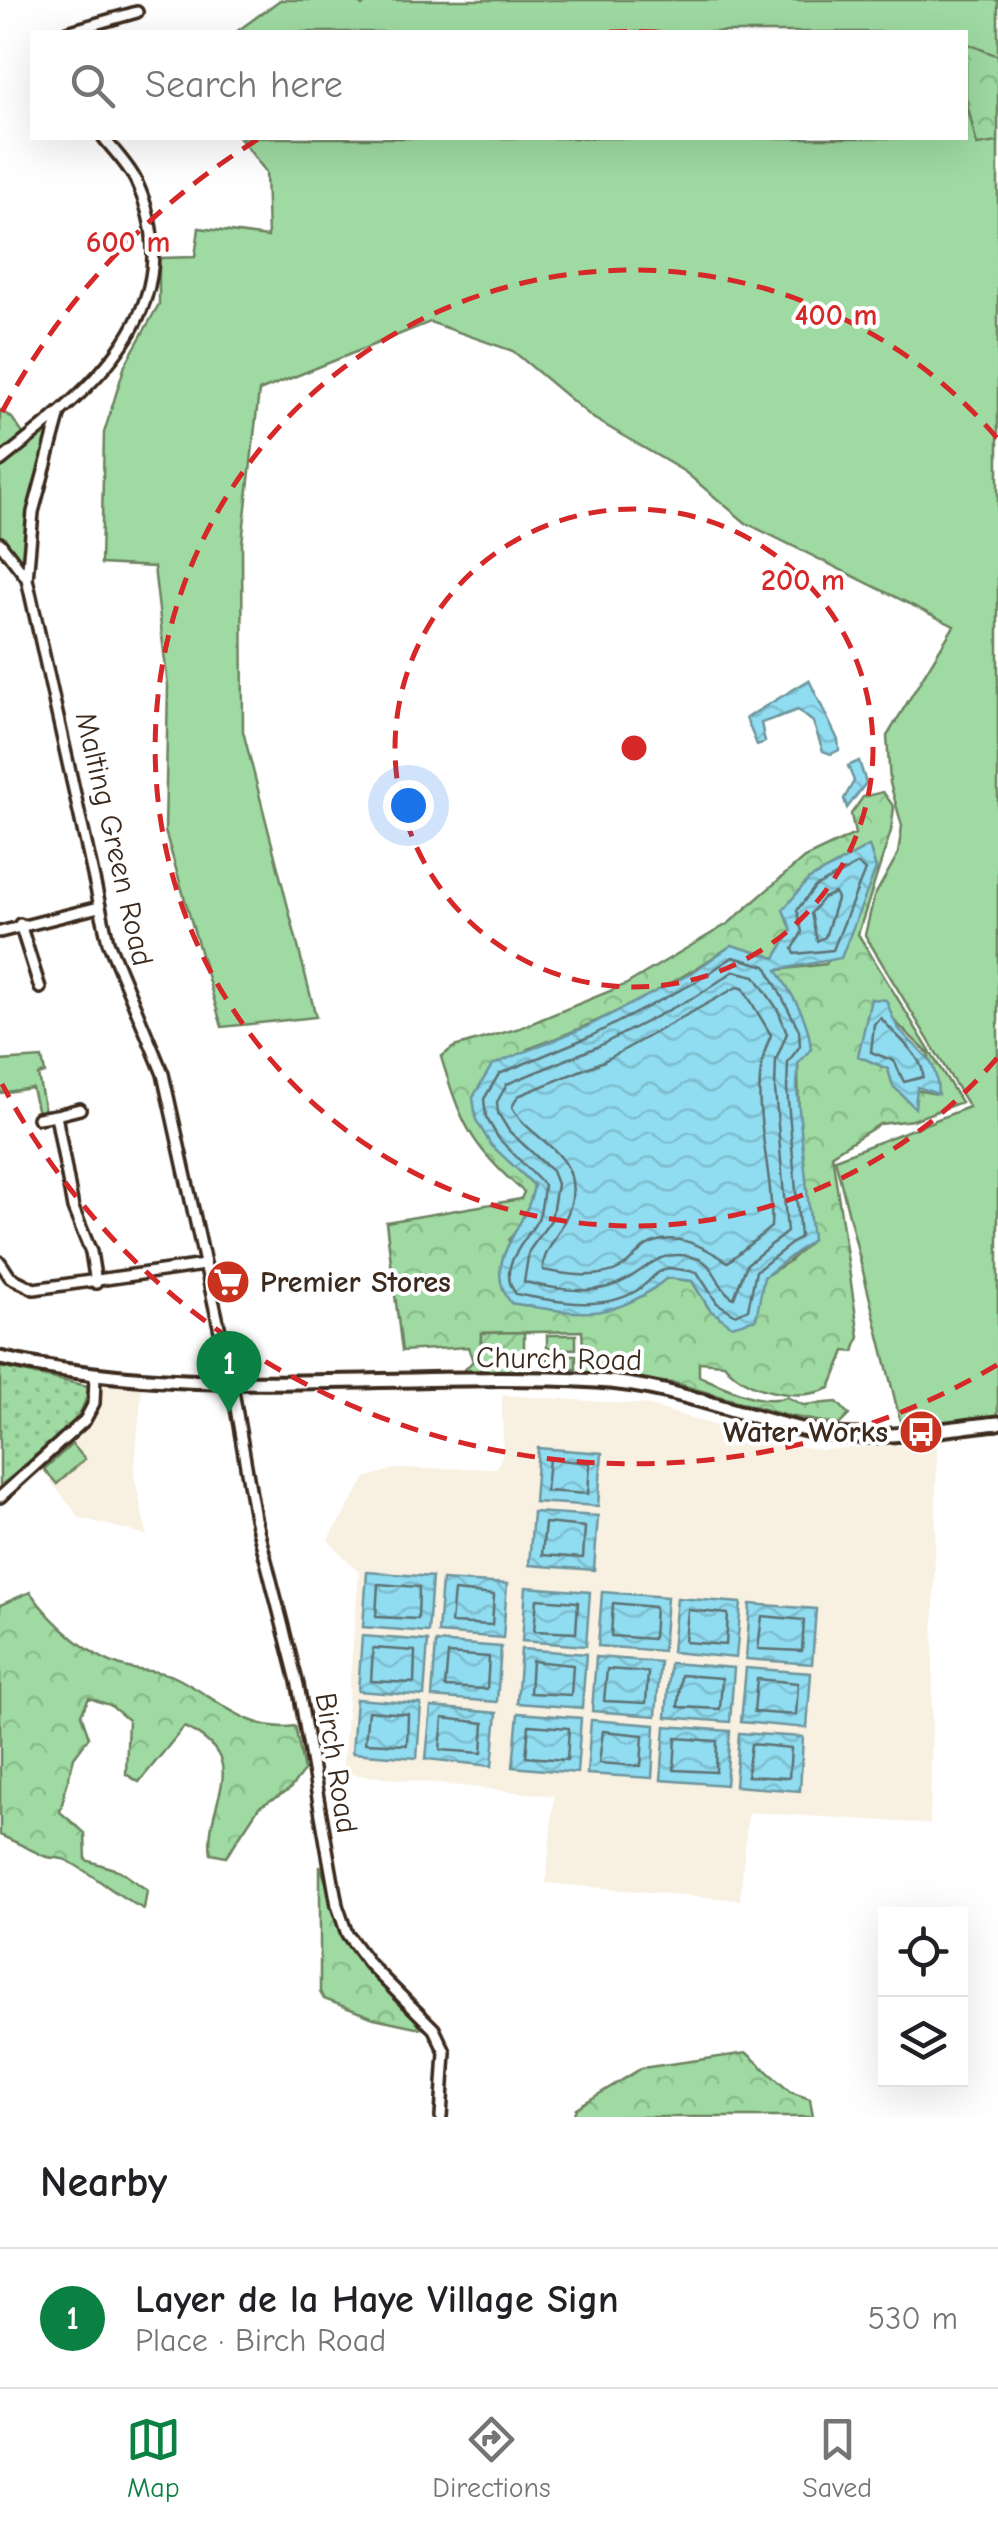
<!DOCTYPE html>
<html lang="en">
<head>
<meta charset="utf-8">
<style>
  :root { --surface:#fff; --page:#f2f2f2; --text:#202124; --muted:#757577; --line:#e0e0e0; --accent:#0b8043 }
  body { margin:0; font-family:"Comic Neue",sans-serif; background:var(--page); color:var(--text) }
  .controls { position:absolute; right:30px; bottom:30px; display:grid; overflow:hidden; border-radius:0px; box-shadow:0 10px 40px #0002 }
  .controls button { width:90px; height:90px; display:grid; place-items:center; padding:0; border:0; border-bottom:2px solid var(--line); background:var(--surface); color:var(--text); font:50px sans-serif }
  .you { position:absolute; left:408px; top:805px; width:35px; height:35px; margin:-25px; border:8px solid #fff; border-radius:50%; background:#1a73e8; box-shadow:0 0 0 15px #1a73e833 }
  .badge { display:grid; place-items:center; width:65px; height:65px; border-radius:50%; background:var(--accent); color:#fff; font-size:32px; font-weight:700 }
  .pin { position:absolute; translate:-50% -82px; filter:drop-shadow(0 2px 5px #0008) }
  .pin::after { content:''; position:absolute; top:52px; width:35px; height:30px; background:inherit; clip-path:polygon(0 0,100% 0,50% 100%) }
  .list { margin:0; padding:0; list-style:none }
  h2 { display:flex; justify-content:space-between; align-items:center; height:130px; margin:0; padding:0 40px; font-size:42px }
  h2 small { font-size:32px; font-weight:400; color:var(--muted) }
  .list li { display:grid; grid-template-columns:65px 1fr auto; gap:30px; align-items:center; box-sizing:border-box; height:140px; padding:0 40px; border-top:2px solid var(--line) }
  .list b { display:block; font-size:38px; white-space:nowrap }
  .list p { margin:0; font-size:32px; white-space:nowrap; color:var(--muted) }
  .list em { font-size:32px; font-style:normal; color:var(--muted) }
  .icon { flex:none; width:55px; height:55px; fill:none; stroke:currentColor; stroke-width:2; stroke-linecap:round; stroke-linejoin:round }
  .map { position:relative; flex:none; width:998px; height:2117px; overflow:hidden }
  .search { position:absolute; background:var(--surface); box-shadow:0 10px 40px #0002; left:30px; right:30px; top:30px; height:110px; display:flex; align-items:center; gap:25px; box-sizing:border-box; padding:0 35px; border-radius:0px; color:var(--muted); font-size:38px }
  .sheet { height:270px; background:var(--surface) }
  nav { display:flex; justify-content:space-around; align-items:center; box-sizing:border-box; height:140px; border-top:2px solid var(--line); background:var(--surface); font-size:28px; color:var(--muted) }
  nav a { display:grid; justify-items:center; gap:5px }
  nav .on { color:var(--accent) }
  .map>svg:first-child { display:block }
  .built { fill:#f8f0e1 }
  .grass { fill:#9edaa1; stroke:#6c8260; stroke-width:2.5 }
  .forest { fill:url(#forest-crowns); stroke:#6c8260; stroke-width:2.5; fill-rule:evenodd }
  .park { fill:url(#park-dots); stroke:#6c8260; stroke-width:2.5 }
  .garden { fill:url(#garden-furrows); stroke:#6c8260; stroke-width:2.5 }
  .water { fill:url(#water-waves); stroke:#6e959d; stroke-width:2.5 }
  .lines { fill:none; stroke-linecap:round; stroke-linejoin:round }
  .shore { stroke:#5d7172; stroke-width:2.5 }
  .minor-casing { stroke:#3b2a1e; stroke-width:16 }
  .major-casing { stroke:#3b2a1e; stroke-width:19 }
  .minor { stroke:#fff; stroke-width:9 }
  .major { stroke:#fff; stroke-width:11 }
  .ring { fill:none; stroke:#d62828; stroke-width:5; stroke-dasharray:18 12 }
  .labels { text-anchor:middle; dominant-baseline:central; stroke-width:8; stroke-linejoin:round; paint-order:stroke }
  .street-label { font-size:30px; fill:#3b2a1e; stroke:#fff }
  .poi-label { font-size:30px; font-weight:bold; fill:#3b2a1e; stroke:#fff; text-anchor:start }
  .centre { fill:#d62828; stroke:#fff; stroke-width:5 }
  .ring-label { font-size:30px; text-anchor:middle; font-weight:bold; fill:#d62828; stroke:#fff; stroke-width:8; stroke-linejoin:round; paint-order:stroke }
</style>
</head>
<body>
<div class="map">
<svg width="998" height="2117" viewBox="0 0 998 2117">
  <defs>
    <pattern id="forest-crowns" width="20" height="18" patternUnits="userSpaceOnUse" patternTransform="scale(2.5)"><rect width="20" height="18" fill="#9edaa1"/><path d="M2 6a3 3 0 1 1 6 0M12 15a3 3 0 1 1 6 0" fill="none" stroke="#89bb8a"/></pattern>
    <pattern id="park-dots" width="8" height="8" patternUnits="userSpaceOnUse" patternTransform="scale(2.5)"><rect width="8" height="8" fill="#9edaa1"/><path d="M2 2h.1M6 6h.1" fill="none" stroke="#89bb8a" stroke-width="1.8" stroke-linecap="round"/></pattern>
    <pattern id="garden-furrows" width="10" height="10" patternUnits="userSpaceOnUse" patternTransform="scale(2.5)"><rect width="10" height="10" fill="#9edaa1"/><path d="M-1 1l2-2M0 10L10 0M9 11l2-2" fill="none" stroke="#89bb8a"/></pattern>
    <pattern id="water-waves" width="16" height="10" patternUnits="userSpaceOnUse" patternTransform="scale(2.5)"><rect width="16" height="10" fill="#90dcf1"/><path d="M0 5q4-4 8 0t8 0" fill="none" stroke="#7dbdce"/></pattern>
  </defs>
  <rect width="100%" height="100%" fill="#fff"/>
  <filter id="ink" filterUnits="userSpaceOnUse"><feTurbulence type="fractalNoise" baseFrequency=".01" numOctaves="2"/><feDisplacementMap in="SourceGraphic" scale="20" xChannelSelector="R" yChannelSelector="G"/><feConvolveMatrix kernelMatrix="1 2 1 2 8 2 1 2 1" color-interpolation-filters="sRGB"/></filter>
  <g filter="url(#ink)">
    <path class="built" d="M101,1383l41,4 -8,87 13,61 -67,-17 -39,-49 53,-46z
      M502,1395l145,10 115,35 59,10 116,-7 -7,381 -182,-12 -8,88 -194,-17 8,-87 -212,-23 17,-201 -31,-32 38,-62 28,-9 102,-1 7,-14z"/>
    <path class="grass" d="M280,0h76l6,6 6,-6h630v1419l-96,9 -67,-269 134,-52 -104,-172 9,-38 24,-43 4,-28 -12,-43 -3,-47 67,-110 -208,-103 -61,-51 -92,-54 -80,-67 -83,-29 -171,69 -17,152 1,188 73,286 -94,10 -57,-196 3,-144 -14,-120 -53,-3 3,-131 21,-68 34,-61v-46l36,-1 4,-29 69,9 -2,-65 -26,-34h726v-106h-730z
      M0,410l12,8 14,20 -26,20z
      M53,422l-25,98 -4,43 -24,-25v-74z
      M42,1058l3,15 -7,2 7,37 -7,1 -6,-25 -32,5v-32z
      M547,1335h29v14l-29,-1z
      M547,1355h29v14l-29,-1z
      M72,1444l13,15 -28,25 -13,-15z"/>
    <path class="forest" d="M966,43l32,13v86l-21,3 -11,-46z
      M883,792l11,15 -3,24 -33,103 103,168 -48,18 -33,4 -48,30 27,183 -5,15 -9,-1 -15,37c-32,14 -84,4 -106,-24l-25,-2v14c26,11 61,30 88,21l16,8 34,-3 12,13 -10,10 -55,-10 -109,-32 -90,-6 -3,-46 -101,2v39l-6,5 -16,-1 14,-15 -5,-14 -66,4 -16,-129 135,-23 3,-7c-54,-46 -63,-70 -83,-135l13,-10 66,-19 105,-43 104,-62 75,-65 51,-24 -4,-20 12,-17zM869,846l7,23 -50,95 -50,6 22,94 1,64 13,112 -24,22 -78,48 -18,-29 -26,-3c-49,44 -94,34 -155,25l-2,-63 21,-27 4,-28 -14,-14 8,-122c71,-26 141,-61 204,-104l43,13 17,-28 -8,-20 24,-30zM871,999l57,54 9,41 -44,-8 -5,-17 -29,-13z
      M30,1592c22,31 63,70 103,77 16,3 28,1 44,9 40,20 71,55 118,48l9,45 -15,19 -30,17 -33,50 -15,-3c-8,-52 46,-93 -27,-127l-45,55 -13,-8 2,-54 -18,-15 -21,-7 -8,16 8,23 -15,20 -14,55 25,21 1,27 34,11 27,19 -3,19c-28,-13 -49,-34 -76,-48 -7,-4 -16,-2 -24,-5 -15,-7 -28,-14 -44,-21v-230z
      M320,1865l28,81 77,83 -51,-11 -50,-19 -4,-7z
      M747,2053l43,39 20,7 3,18h-240l3,-9 66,-40z"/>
    <path class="park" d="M0,1367l88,19c-1,42 -58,74 -88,100z"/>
    <path class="garden" d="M524,1332v40h-43v-39z"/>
    <path class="water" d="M809,680l29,60 1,10 -8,4 -8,-3 -10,-29 -15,-12 -37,13 4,19 -8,3 -11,-27z
      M859,761l7,22 -19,25 -3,-9 10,-18 -6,-15z
      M869,846l7,23 -35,89 -64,12c16,28 31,45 34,79l-13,15 -1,25 15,151 -48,37 -8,42 -24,7 -22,-16 -18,-29 -25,-3c-55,46 -90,36 -156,25 -32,-42 16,-72 23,-118l-43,-40 -15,-25 -3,-23 19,-32 94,-38 104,-53 42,-29 43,13 17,-28 -9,-20 25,-30z
      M871,999l15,1c4,9 7,21 13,29 23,27 37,24 39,65l-21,-7 -2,21 -22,-22 -5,-17 -30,-13z
      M538,1448l64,5 -4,53 -64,-4z
      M533,1512l65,4 -4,54 -65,-5z
      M367,1572l65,5 -4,55 -65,-5z
      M442,1580l65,4 -4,54 -65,-5z
      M526,1587l64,5 -4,54 -64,-5z
      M602,1592l65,5 -4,54 -65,-5z
      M677,1598l64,5 -5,55 -64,-6z
      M750,1604l66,5 -4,55 -66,-5z
      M362,1636l66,5 -4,55 -66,-5z
      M436,1642l65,5 -4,55 -65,-5z
      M521,1649l65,5 -4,54 -65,-5z
      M596,1657l64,5 -4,54 -64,-5z
      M670,1663l64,5 -4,54 -64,-5z
      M746,1668l65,5 -4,55 -66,-6z
      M356,1699l65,5 -4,54 -65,-5z
      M431,1707l66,6 -5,53 -66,-7z
      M518,1713l63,5 -4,55 -64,-6z
      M591,1720l64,5 -3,53 -65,-4z
      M665,1726l65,5 -4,54 -65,-5z
      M739,1733l64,4 -3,54 -65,-5z"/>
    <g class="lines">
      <path class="shore" d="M858,864l7,6 -32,80 -38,4 -2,-5 9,-17 -5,-22 18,-23z
        M835,893l2,6 -12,38 -8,4 -6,-28 12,-15z
        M733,957l33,9 33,64 1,16 -12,16 -1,27 13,148 -44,34 -8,38 -12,6 -19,-12 -20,-31 -28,-4c-15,3 -20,16 -33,23 -34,21 -83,10 -120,3 -21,-27 10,-52 22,-75 4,-10 5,-23 6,-34l-45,-46 -13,-22 -2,-18 15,-25 92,-38 103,-53z
        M734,971l21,5 23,34 9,23 -11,27 -1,29 12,143 -40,32 -13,34c-16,-7 -17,-32 -35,-39 -45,-16 -54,19 -91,28 -27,7 -58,1 -84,-5l5,-31 22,-31 6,-36 -5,-13 -43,-40 -11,-18 -1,-11 10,-18 90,-37 103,-53z
        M737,987l6,1 28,47c-28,60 4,128 0,192l-43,35c-22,-14 -53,-33 -82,-16 -9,6 -15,16 -24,21 -23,13 -55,8 -79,3 -4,-22 41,-55 27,-97 -10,-28 -45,-40 -58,-66l6,-11 86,-35z
        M881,1018c12,16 44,39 42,59l-19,5 -10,-21 -23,-9 3,-28z
        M549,1459l41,4 -2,31 -42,-3z
        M545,1523l40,4 -2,31 -41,-3z
        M378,1584l41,3 -1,32 -42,-2z
        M454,1591l40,4 -2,30 -41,-2z
        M537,1599l41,3 -2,31 -42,-2z
        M613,1603l42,4 -2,32 -42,-3z
        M688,1610l40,4 -2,31 -41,-3z
        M762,1616l42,4 -2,31 -44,-2z
        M373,1648l42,3 -1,32 -43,-2z
        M448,1654l41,3 -2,32 -42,-2z
        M532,1661l41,4 -2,30 -41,-2z
        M607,1669l41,3 -2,31 -42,-2z
        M681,1675l41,3 -2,31 -42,-2z
        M757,1679l41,4 -2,32 -42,-3z
        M368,1711l40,3 -1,31 -42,-2z
        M443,1718l41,5 -2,30 -42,-3z
        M529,1725l40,3 -2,32 -41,-3z
        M603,1731l40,4 -2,31 -42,-3z
        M676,1738l41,3 -1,31 -42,-2z
        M751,1744l40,4 -2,30 -42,-2z"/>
      <defs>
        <path id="minor" d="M67,32l70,-20
          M59,416l-26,96 -6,67 81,363 55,132 69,311 23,133 43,167 39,220 10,29 22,30 65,65 11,23 -4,65
          M0,461c89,-70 195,-152 136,-280 -7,-15 -22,-30 -32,-43
          M0,543l26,34
          M20,924l20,64
          M0,932l99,-25
          M80,1109l-24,6 17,93 18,44 5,31
          M38,1118l18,-3
          M0,1262l10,15 24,12 170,-24
          M0,1497l85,-77 9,-17 1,-27"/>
        <path id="major" d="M0,1358c198,45 396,12 596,23 76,4 141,34 214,50 61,13 126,-2 188,-8"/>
      </defs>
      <use href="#minor" class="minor-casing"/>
      <use href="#major" class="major-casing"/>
      <use href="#minor" class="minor"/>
      <use href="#major" class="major"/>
    </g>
  </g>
  <g class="ring">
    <circle cx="634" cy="748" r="239"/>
    <path d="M997 1058A478 478 0 1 1 997 438"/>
    <path d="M997 1365A716 716 0 0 1 2 1084M2 412A716 716 0 0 1 260 138M609 32A716 716 0 0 1 659 32"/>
  </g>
  <defs>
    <symbol id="supermarket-disc" viewBox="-11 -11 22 22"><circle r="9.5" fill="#c8321e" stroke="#fff"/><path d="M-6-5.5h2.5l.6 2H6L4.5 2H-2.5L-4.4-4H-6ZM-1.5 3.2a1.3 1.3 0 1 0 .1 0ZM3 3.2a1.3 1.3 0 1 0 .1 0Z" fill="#fff"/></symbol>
    <symbol id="bus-disc" viewBox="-11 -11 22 22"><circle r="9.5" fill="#c8321e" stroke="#fff"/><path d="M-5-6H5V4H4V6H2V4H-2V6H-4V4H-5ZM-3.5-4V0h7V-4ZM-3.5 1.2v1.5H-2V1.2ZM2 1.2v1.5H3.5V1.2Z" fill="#fff"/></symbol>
  </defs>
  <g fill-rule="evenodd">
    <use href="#supermarket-disc" x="203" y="1257" width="50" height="50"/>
    <use href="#bus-disc" x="896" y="1407" width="50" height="50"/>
  </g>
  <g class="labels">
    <g class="street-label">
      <text transform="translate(114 839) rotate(77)">Malting Green Road</text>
      <text transform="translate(559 1359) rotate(1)">Church Road</text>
      <text transform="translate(336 1763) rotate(81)">Birch Road</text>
    </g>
    <g class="poi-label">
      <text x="260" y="1282">Premier Stores</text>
      <text x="888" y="1432" text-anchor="end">Water Works</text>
    </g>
  </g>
  <circle cx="634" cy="748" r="15" class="centre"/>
  <g class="ring-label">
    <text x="128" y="252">600 m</text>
    <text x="836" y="325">400 m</text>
    <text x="803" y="590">200 m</text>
  </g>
</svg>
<div class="controls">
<button><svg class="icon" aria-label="locate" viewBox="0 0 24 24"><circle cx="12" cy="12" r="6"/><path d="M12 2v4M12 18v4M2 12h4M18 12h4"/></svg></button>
<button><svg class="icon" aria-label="layers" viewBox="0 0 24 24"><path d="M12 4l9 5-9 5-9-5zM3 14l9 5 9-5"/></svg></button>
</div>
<div class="you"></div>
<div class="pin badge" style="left:229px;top:1413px">1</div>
<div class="search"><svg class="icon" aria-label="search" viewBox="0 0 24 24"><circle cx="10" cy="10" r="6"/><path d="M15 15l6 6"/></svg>Search here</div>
</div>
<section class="sheet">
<h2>Nearby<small></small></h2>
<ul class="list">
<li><span class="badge">1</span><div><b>Layer de la Haye Village Sign</b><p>Place · Birch Road</p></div><em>530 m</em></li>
</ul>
</section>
<nav>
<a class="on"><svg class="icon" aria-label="map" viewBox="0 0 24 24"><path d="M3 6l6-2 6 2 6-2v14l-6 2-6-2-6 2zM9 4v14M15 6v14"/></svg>Map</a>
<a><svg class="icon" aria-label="directions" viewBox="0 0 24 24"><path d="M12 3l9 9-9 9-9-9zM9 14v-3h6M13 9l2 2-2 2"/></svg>Directions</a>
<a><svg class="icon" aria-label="saved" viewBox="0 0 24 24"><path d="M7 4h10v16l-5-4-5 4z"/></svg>Saved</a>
</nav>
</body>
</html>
